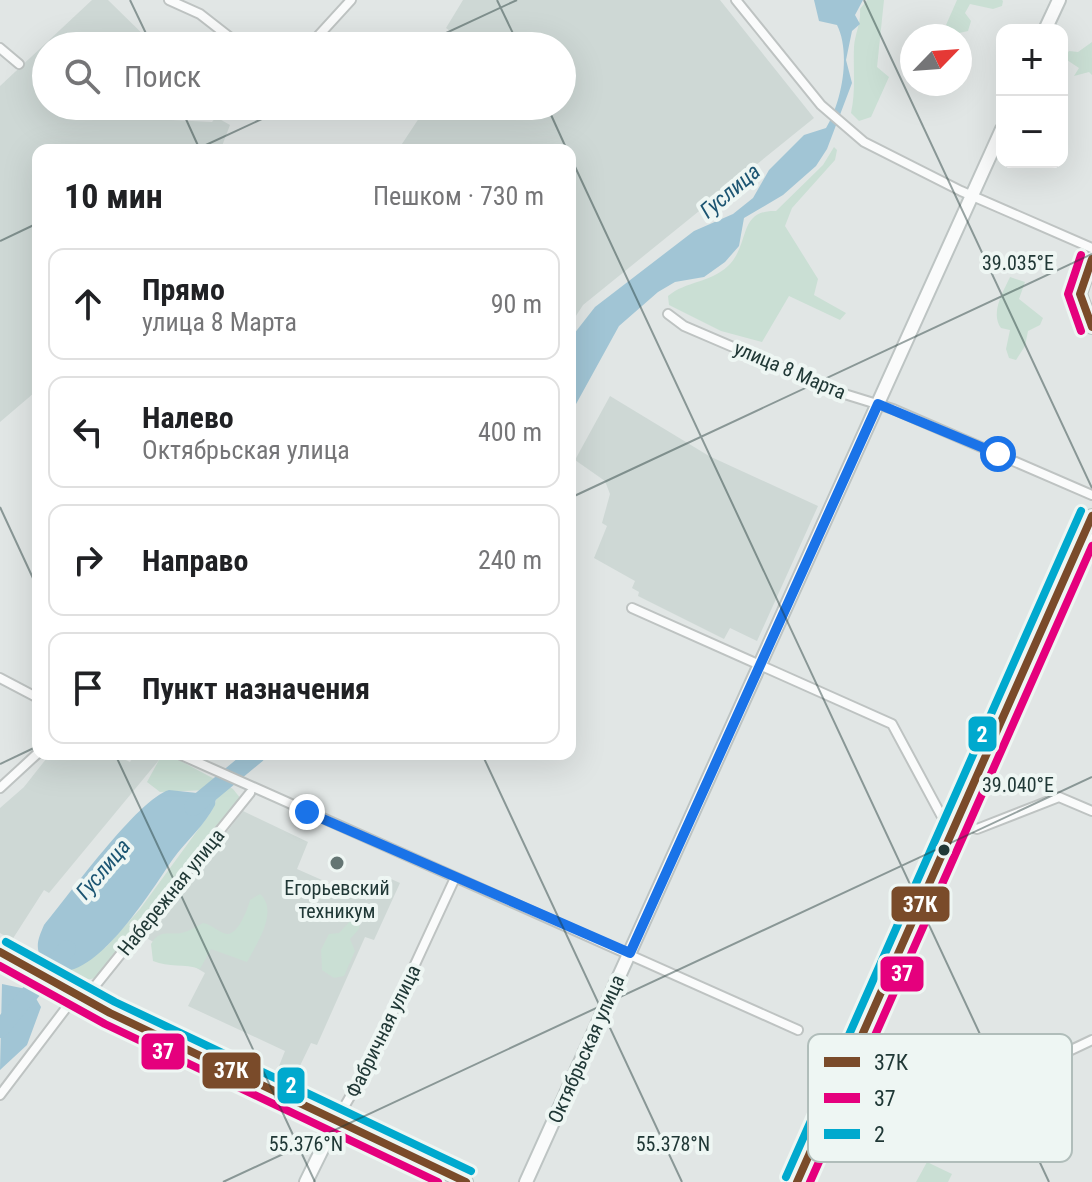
<!DOCTYPE html>
<html lang="ru">
<head>
<meta charset="utf-8">
<style>
  :root { --surface:#fff; --page:#f6f6f6; --text:#202124; --muted:#757577; --line:#e0e0e0 }
  body { margin:0; font-family:"Roboto Condensed",sans-serif; background:var(--page); color:var(--text) }
  .controls { position:absolute; right:24px; top:24px; display:grid; overflow:hidden; border-radius:16px; box-shadow:0 8px 32px #0002 }
  .controls button { width:72px; height:72px; display:grid; place-items:center; padding:0; border:0; border-bottom:2px solid var(--line); background:var(--surface); color:var(--text); font:40px sans-serif }
  .compass { position:absolute; left:900px; top:24px; width:72px; height:72px; border-radius:50%; background:var(--surface); box-shadow:0 8px 32px #0002; rotate:65deg }
  .stop { position:absolute; width:24px; height:24px; margin:-18px; border:6px solid #1a73e8; border-radius:50%; background:#fff }
  .stop.end { background:#1a73e8; border-color:#fff; box-shadow:0 2px 8px #0008 }
  .list { margin:0; padding:0; list-style:none }
  h2 { display:flex; justify-content:space-between; align-items:center; height:104px; margin:0; padding:0 32px; font-size:34px }
  h2 small { font-size:26px; font-weight:400; color:var(--muted) }
  .list li { display:grid; grid-template-columns:52px 1fr auto; gap:24px; align-items:center; box-sizing:border-box; height:112px; margin:0 16px 16px; padding:0 16px; border:2px solid var(--line); border-radius:16px }
  .list b { display:block; font-size:30px; white-space:nowrap }
  .list p { margin:0; font-size:26px; white-space:nowrap; color:var(--muted) }
  .list em { font-size:26px; font-style:normal; color:var(--muted) }
  .icon { flex:none; width:44px; height:44px; fill:none; stroke:currentColor; stroke-width:2; stroke-linecap:round; stroke-linejoin:round }
  .map { position:relative; flex:none; width:1092px; height:1182px; overflow:hidden }
  .search { position:absolute; background:var(--surface); box-shadow:0 8px 32px #0002; left:32px; top:32px; width:544px; height:88px; display:flex; align-items:center; gap:20px; box-sizing:border-box; padding:0 28px; border-radius:44px; color:var(--muted); font-size:30px }
  .panel { position:absolute; background:var(--surface); box-shadow:0 8px 32px #0002; left:32px; top:144px; width:544px; height:616px; border-radius:16px }
  .map>svg:first-child { display:block }
  .built { fill:#ced8d5 }
  .green { fill:#cadfd4 }
  .water { fill:#a1c5d5 }
  .lines { fill:none; stroke-linecap:round; stroke-linejoin:round }
  .river { stroke:#a1c5d5; stroke-width:18 }
  .street-casing { stroke:#bec3c2; stroke-width:12 }
  .secondary-casing { stroke:#bdc4c3; stroke-width:16 }
  .street { stroke:#fafbfb; stroke-width:8 }
  .secondary { stroke:#fafbfb; stroke-width:12 }
  .bus-1-casing { stroke:#eef6f3; stroke-width:14 }
  .bus-2-casing { stroke:#eef6f3; stroke-width:14 }
  .bus-3-casing { stroke:#eef6f3; stroke-width:14 }
  .bus-1 { stroke:#7a4b2a; stroke-width:8 }
  .bus-2 { stroke:#e5007d; stroke-width:8 }
  .bus-3 { stroke:#00a9ce; stroke-width:8 }
  .route { stroke:#1a73e8; stroke-width:10 }
  .ticks { fill:none; stroke:#203836; stroke-width:2; stroke-opacity:0.45 }
  .bus-dot { fill:#203836; stroke:#eef6f3; stroke-width:3 }
  .poi-dot { fill:#647573; stroke:#eef6f3; stroke-width:3 }
  .labels { text-anchor:middle; dominant-baseline:central; stroke-width:8; stroke-linejoin:round; paint-order:stroke }
  .street-label { font-size:20px; fill:#203836; stroke:#eef6f3 }
  .poi-label { font-size:20px; fill:#203836; stroke:#eef6f3 }
  .water-label { font-size:22px; font-style:italic; fill:#1c5572; stroke:#eef6f3 }
  .key { fill:#eef6f3; stroke:#b0bdba; stroke-width:2 }
  .key-label { font-size:22px; fill:#203836 }
  .ticks-label { font-size:20px; text-anchor:middle; fill:#203836; stroke:#eef6f3; stroke-width:8; stroke-linejoin:round; paint-order:stroke }
  .line-badge { stroke:#eef6f3; stroke-width:3 }
  .badge-label { font-size:22px; text-anchor:middle; font-weight:bold; fill:#fff }
</style>
</head>
<body>
<div class="map">
<svg width="1092" height="1182" viewBox="0 0 1092 1182">
  <rect width="100%" height="100%" fill="#e1e6e5"/>
  <path class="built" d="M92,0h16l47,46h-109v60h110l16,14 40,2 4,-5 14,8 -8,21 5,4h-189v247l-4,-4 -34,29v-336z
    M463,0h257l94,118 -231,187 -13,20v-175h-172l29,-44h135v-60h-91l-25,-18z
    M610,396l99,60 109,50 -61,135 -27,-13 -6,11 -86,-43 1,-4 -7,-4 3,-7 -41,-23 13,-32 -5,-3 8,-29 -5,-13 -30,-21z
    M50,754h64l16,8 5,-8h10l14,6 -110,133 -5,-3 -32,50 -12,-7v-125l24,-21z
    M243,811l65,31 -11,27 70,31 5,-12 13,5 6,-14 9,4 -26,57 -9,-3 -48,108 -6,-2 -15,31 -17,-8 6,-15 -97,-45 17,-33 -60,-36z"/>
  <path class="green" d="M867,0h17l-7,67 12,10 -18,40 -12,4 -8,-8c5,-23 2,-44 3,-66 1,-14 7,-23 6,-38z
    M957,0h45l1,1 -1,5 -9,3 -23,-5 -5,9 6,8 -3,10 -9,2 -13,-8z
    M1092,42v33l-3,-3 -15,4 5,-8 -15,-10 5,-7 9,1z
    M834,147l3,3 -2,10 -43,48 -7,18 33,53 -4,16 32,18 -6,7 -51,-24 -27,46 -41,-11 -52,-26 -1,-9c18,-15 42,-13 60,-30 23,-22 9,-56 48,-55l47,-46z
    M1010,277l15,5 -6,17 24,19 -3,7 -12,6 -3,15 -9,14 -7,-2 -3,-9 4,-19 -9,-2c-11,-15 2,-36 9,-51z
    M177,759l56,30 8,10 -146,179 -13,3 -25,-10 20,-4 29,-20 34,-38 71,-97 5,-11 -8,-11 -48,2 -13,-10 12,-22z
    M260,894c19,17 -3,49 -13,68l-36,-13 -11,20c-16,-6 -31,-1 -47,-8l-2,-17c10,-17 20,-7 34,-12 6,-2 12,-6 18,-9 9,1 17,11 25,11 11,-1 20,-26 22,-34z
    M353,918l7,3 -1,8 -9,10 5,12 -11,25 -10,2 -12,-8 -1,-20 8,-16 10,-1z
    M927,1162l25,12 -4,8h-32z"/>
  <path class="water" d="M814,0h49l-8,15 5,9 -8,7 -6,29 6,23 -25,66 -11,17 -33,29 -39,23 -5,28 -14,16 -21,15 -29,5 -17,10 -39,34 -49,89v-76l25,-32 99,-76 39,-17 20,-16 16,-28 35,-35 22,-7c16,-26 25,-75 11,-103l-18,-4z
    M169,790l28,3 11,-3 8,7 -1,8c-10,20 -29,36 -42,54 -17,24 -93,151 -131,100 -8,-12 -3,-22 2,-34 25,-30 94,-126 125,-135z
    M2,984l29,6 10,17 -14,38 -27,25z"/>
  <g class="lines">
    <path class="river" d="M193,807l64,-53
      M0,1029l67,-80"/>
    <defs>
      <path id="street" d="M169,0l31,14 41,32
        M736,0l85,105 43,37 97,49 131,57
        M309,46l42,-46
        M0,48l19,16
        M668,314l16,12 154,66 55,17 199,86
        M632,608l260,116 49,91 36,14 82,-32 33,14
        M0,678l38,20
        M179,754l619,276
        M0,788l38,-35
        M91,991l159,-198
        M1031,1069l61,-29
        M0,1095l76,-100
        M337,1119l31,-53 87,-188"/>
      <path id="secondary" d="M1045,30l14,-30
        M1092,259l-12,35 12,33
        M0,952l110,61 356,169
        M306,1182l31,-63
        M526,1182l476,-1053
        M797,1182l295,-666
        M808,1182l284,-642"/>
    </defs>
    <use href="#street" class="street-casing"/>
    <use href="#secondary" class="secondary-casing"/>
    <use href="#street" class="street"/>
    <use href="#secondary" class="secondary"/>
    <defs>
      <path id="bus-1" d="M1092,259l-12,35 12,33
        M0,952l110,61 356,169
        M797,1182l295,-666"/>
      <path id="bus-2" d="M1081,255l-13,39 13,37
        M0,966l105,58 333,158
        M810,1182l282,-636"/>
      <path id="bus-3" d="M6,942l109,60 356,169
        M786,1177l295,-666"/>
    </defs>
    <use href="#bus-1" class="bus-1-casing"/>
    <use href="#bus-2" class="bus-2-casing"/>
    <use href="#bus-3" class="bus-3-casing"/>
    <use href="#bus-1" class="bus-1"/>
    <use href="#bus-2" class="bus-2"/>
    <use href="#bus-3" class="bus-3"/>
  </g>
  <g class="lines">
    <path class="route" d="M307,812l323,141 248,-549 120,50"/>
  </g>
  <path class="ticks" d="M130,0l22,46M497,0l22,46M864,0l228,488M418,46l99,-46M180,106l20,44M547,106l20,44M195,150l95,-44M570,156l479,1026M0,241l38,-18M570,498l522,-244M0,507l38,82M115,754l200,428M482,754l200,428M0,764l38,-18M223,1182l869,-405"/>
  <circle class="bus-dot" cx="944" cy="850" r="7"/>
  <circle class="poi-dot" cx="337" cy="863" r="8"/>
  <g class="labels">
    <g class="street-label">
      <text transform="translate(790 370) rotate(23)">улица 8 Марта</text>
      <text transform="translate(171 892) rotate(-51)">Набережная улица</text>
      <text transform="translate(383 1031) rotate(-64)">Фабричная улица</text>
      <text transform="translate(586 1049) rotate(-66)">Октябрьская улица</text>
    </g>
    <g class="poi-label">
      <text x="337" y="888">Егорьевский<tspan x="337" dy="23">техникум</tspan></text>
    </g>
    <g class="water-label">
      <text transform="translate(730 191) rotate(-40)">Гуслица</text>
      <text transform="translate(103 869) rotate(-50)">Гуслица</text>
    </g>
  </g>
  <rect x="808" y="1034" width="264" height="128" rx="12" class="key"/>
  <rect x="824" y="1057" width="36" height="10" fill="#7a4b2a"/>
  <rect x="824" y="1093" width="36" height="10" fill="#e5007d"/>
  <rect x="824" y="1129" width="36" height="10" fill="#00a9ce"/>
  <g class="key-label">
    <text x="874" y="1070">37К</text>
    <text x="874" y="1106">37</text>
    <text x="874" y="1142">2</text>
  </g>
  <g class="ticks-label">
    <text x="1018" y="270">39.035°E</text>
    <text x="1018" y="792">39.040°E</text>
    <text x="306" y="1151">55.376°N</text>
    <text x="673" y="1151">55.378°N</text>
  </g>
  <g class="line-badge">
    <rect x="967" y="715" width="31" height="38" rx="8" fill="#00a9ce"/>
    <rect x="890" y="885" width="61" height="38" rx="8" fill="#7a4b2a"/>
    <rect x="879" y="955" width="46" height="38" rx="8" fill="#e5007d"/>
    <rect x="140" y="1032" width="46" height="39" rx="8" fill="#e5007d"/>
    <rect x="201" y="1051" width="61" height="39" rx="8" fill="#7a4b2a"/>
    <rect x="276" y="1066" width="30" height="39" rx="8" fill="#00a9ce"/>
  </g>
  <g class="badge-label">
    <text x="982" y="742">2</text>
    <text x="920" y="912">37К</text>
    <text x="902" y="981">37</text>
    <text x="163" y="1059">37</text>
    <text x="231" y="1078">37К</text>
    <text x="291" y="1093">2</text>
  </g>
</svg>
<div class="controls">
<button>+</button>
<button>−</button>
</div>
<svg class="compass" viewBox="-18 -18 36 36"><path d="M0-13l5 13h-10z" fill="#e53935"/><path d="M0 13l5-13h-10z" fill="#757577"/></svg>
<div class="stop" style="left:998px;top:454px"></div>
<div class="stop end" style="left:307px;top:812px"></div>
<div class="search"><svg class="icon" aria-label="search" viewBox="0 0 24 24"><circle cx="10" cy="10" r="6"/><path d="M15 15l6 6"/></svg>Поиск</div>
<section class="panel">
<h2>10 мин<small>Пешком · 730 m</small></h2>
<ul class="list">
<li><svg class="icon" aria-label="ahead" viewBox="0 0 24 24"><path d="M12 20V5M6 11l6-6 6 6"/></svg><div><b>Прямо</b><p>улица 8 Марта</p></div><em>90 m</em></li>
<li><svg class="icon" aria-label="left" viewBox="0 0 24 24"><path d="M17 20v-9H6M10 6l-5 5 5 5"/></svg><div><b>Налево</b><p>Октябрьская улица</p></div><em>400 m</em></li>
<li><svg class="icon" aria-label="right" viewBox="0 0 24 24"><path d="M7 20v-9h11M14 6l5 5-5 5"/></svg><div><b>Направо</b></div><em>240 m</em></li>
<li><svg class="icon" aria-label="arrive" viewBox="0 0 24 24"><path d="M6 21V4h12l-3 4 3 4H6"/></svg><div><b>Пункт назначения</b></div></li>
</ul>
</section>
</div>
</body>
</html>
